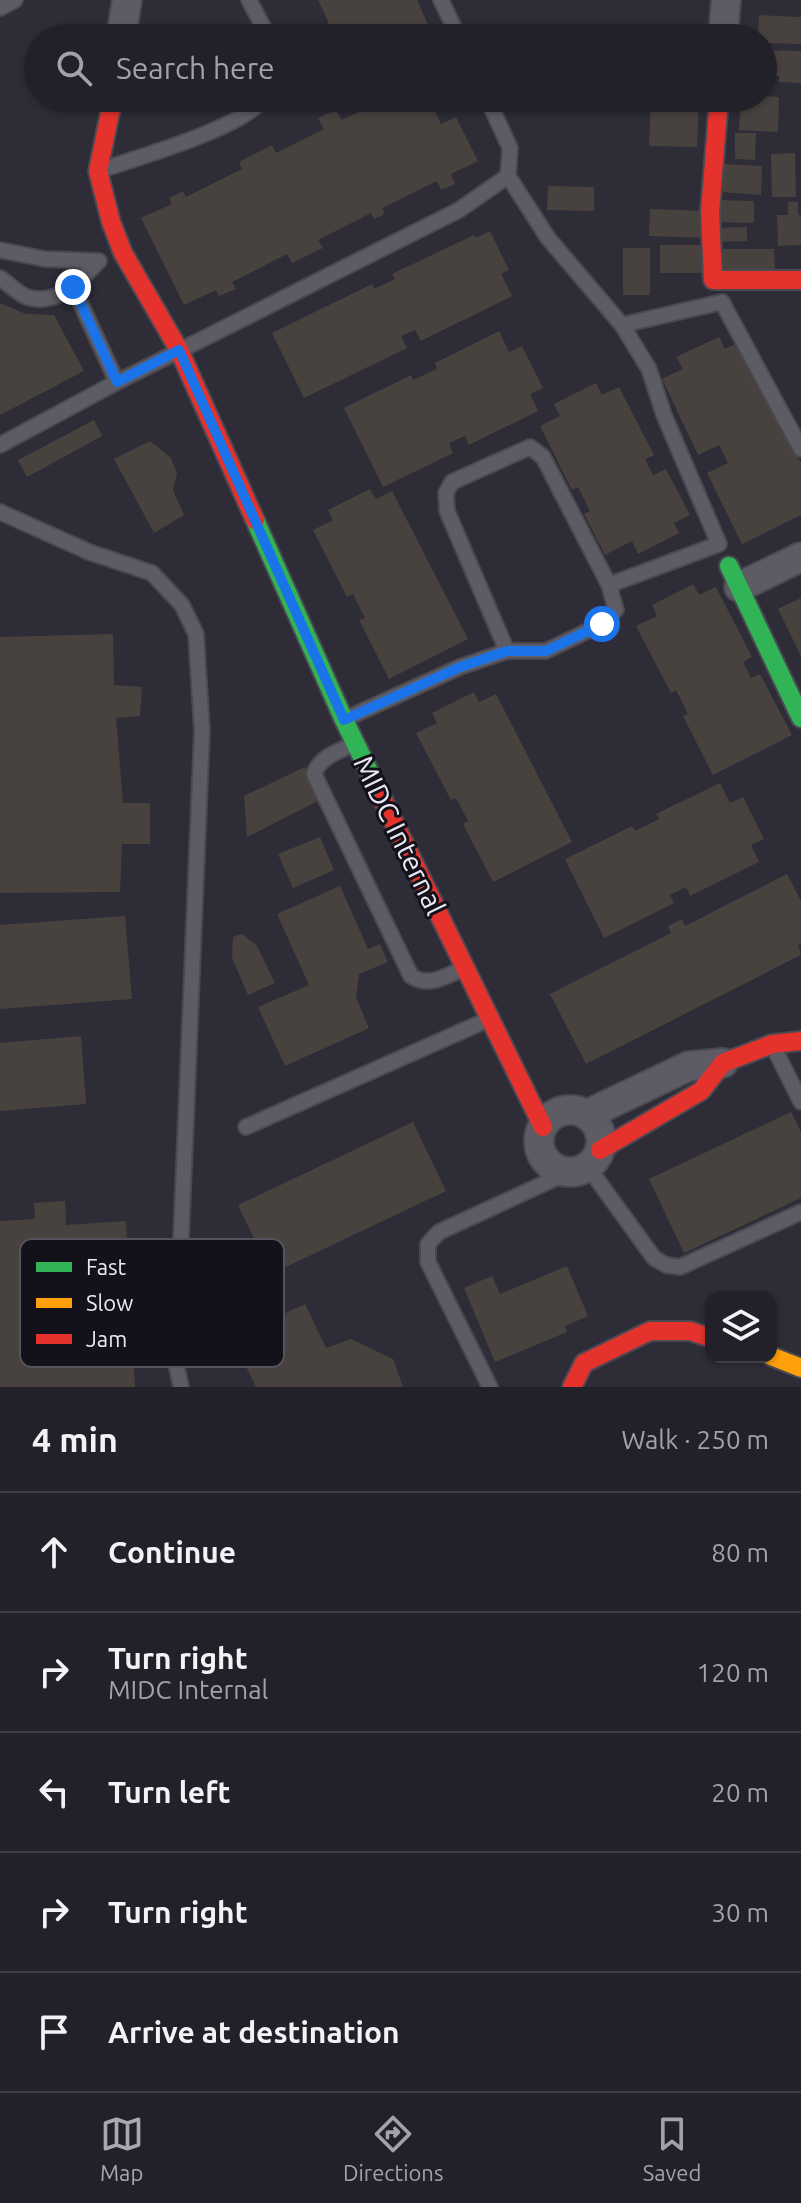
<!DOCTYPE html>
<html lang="en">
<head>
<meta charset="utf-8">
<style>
  :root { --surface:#222129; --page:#2a2931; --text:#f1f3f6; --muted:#a2a3a8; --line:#3f3e46; --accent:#a9a7b3 }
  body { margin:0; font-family:Ubuntu,sans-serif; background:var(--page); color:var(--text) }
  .controls { position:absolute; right:24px; bottom:24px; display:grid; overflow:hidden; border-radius:16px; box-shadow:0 2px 6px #0004 }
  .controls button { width:72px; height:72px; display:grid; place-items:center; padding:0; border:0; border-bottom:2px solid var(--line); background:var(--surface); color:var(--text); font:40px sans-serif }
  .stop { position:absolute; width:24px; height:24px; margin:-18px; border:6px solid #1a73e8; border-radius:50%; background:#fff }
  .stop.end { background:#1a73e8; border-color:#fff; box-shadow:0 2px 8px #0008 }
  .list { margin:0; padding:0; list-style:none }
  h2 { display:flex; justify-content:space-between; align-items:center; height:104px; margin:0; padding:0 32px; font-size:34px }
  h2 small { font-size:26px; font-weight:400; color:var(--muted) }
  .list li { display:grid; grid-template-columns:52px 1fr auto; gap:24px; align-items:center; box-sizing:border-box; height:120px; padding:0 32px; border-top:2px solid var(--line) }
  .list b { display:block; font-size:30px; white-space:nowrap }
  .list p { margin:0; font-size:26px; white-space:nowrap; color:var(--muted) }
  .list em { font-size:26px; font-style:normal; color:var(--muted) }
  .icon { flex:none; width:44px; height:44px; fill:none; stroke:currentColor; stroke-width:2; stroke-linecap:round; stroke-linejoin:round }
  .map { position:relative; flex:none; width:801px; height:1387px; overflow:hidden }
  .search { position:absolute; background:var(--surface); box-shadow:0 2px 6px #0004; left:24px; right:24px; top:24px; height:88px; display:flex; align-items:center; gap:20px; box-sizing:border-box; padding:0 28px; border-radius:44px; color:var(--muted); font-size:30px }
  .sheet { height:704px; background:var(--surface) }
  nav { display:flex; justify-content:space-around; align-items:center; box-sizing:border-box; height:112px; border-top:2px solid var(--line); background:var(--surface); font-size:22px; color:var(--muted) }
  nav a { display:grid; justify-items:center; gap:4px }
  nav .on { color:var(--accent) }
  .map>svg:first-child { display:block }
  .building { fill:#48423f }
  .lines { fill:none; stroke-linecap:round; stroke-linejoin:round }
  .lane-casing { stroke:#4a4851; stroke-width:18 }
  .street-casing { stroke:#4a4851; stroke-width:32 }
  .fast-casing { stroke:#4a4851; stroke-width:22 }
  .slow-casing { stroke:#4a4851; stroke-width:22 }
  .jam-casing { stroke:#4a4851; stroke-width:22 }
  .lane { stroke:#5d5c64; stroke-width:14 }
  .street { stroke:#5d5c64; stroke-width:28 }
  .fast { stroke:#30b455; stroke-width:18 }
  .slow { stroke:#ff9f0a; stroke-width:18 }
  .jam { stroke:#e5322d; stroke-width:18 }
  .route { stroke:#1a73e8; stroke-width:10 }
  .labels { text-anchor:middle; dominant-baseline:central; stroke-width:6; stroke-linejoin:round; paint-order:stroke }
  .street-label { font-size:28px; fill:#ebe9f6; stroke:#13121b }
  .key { fill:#13121b; stroke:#54525d; stroke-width:2 }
  .key-label { font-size:22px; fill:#ebe9f6 }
</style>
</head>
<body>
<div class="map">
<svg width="801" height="1387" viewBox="0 0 801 1387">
  <rect width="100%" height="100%" fill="#2e2c37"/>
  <path class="building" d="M318,0h99l17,38h-110l-5,-10 10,-5z
    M759,15l42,2v27l-38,-1v-5h-5z
    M645,25h29l-1,13h-28z
    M763,50l38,1v32l-22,-1v-6l-14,-1z
    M763,96l16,1 -1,35 -39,-2 2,-32h22z
    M387,98h41l13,26 15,-7 22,44 -27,13 4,10 -14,6 -4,-9 -55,27 3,6 -11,5 -3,-6 -53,27 5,8 -31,15 -5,-9 -55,28 4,7 -17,7 -3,-6 -32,15 -43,-87 31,-14 -3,-6 14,-7 3,6 56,-28 -3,-7 33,-17 4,8 48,-24 -6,-11 18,-8 6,10z
    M651,98h48l-2,49 -48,-1z
    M735,133h21l-1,27 -20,-1z
    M795,153l1,44h-24l-1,-43z
    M723,164l39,2 -1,29 -40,-3z
    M548,186l46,1v24l-47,-1z
    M713,200l41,1v22l-42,-1z
    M788,202h10v13h3v30l-23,1 -1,-31h11z
    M650,209l59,2 -1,27 -59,-2z
    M747,227v14l-31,1v-14z
    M490,231l19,39 -8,4 11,22 -91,45 -6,-11 -14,6 6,12 -103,50 -32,-65 100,-49 2,5 21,-10 -3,-5 82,-39 2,3z
    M660,245h44v28h-44z
    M623,248h27v47h-27z
    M723,249h51l1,20 -52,1z
    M0,303l26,11 28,1 30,56 -84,44z
    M499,331l10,21 13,-6 21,42 -13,6 8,17 -69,34 -4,-9 -16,7 4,10 -70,34 -39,-79 67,-33 2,5 24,-11 -2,-6z
    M719,337l6,12 17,-8 59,122v52l-59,29 -35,-71 21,-10 -9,-18 -21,10 -36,-76 21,-10 -7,-12z
    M596,383l6,12 17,-8 35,68 -9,4 8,16 13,-6 24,46 -16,8 5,10 -41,21 -6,-13 -27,14 -21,-41 6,-3 -12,-24 -6,3 -32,-64 20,-10 -6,-12z
    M94,420l8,16 -75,41 -9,-17z
    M150,441l21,17 6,16 -4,16 11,25 -30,18 -40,-74z
    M370,489l6,10 16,-8 76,148 -79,40 -30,-59 6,-2 -12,-24 -6,3 -34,-67 20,-10 -5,-10z
    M693,584l6,11 17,-8 36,70 -9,5 8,16 9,-4 32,61 -79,40 -30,-59 5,-2 -12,-24 -5,3 -35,-67 21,-10 -5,-11z
    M801,598v58l-23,-47z
    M113,634l1,51 28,2 -2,29 -24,2 7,85h27v41h-28l-2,48 -120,1v-256z
    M474,692l5,10 17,-8 76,148 -79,40 -30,-58 5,-3 -12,-23 -5,2 -35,-67 21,-10 -5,-10z
    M305,767l17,32 -75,38 -3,-41z
    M720,783l10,20 13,-6 21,42 -13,6 8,17 -69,34 -4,-9 -16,8 4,8 -70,35 -39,-79 67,-33 3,5 24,-12 -3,-5z
    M320,837l14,33 -41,18 -15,-34z
    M787,874l14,27v43l-3,1 3,10 -215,109 -36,-70 121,-61 -3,-7 14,-7 3,7z
    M340,886l28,63 12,-5 8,18 -29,12 -3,24 13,30 -84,38 -27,-59 51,-22 -32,-71z
    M125,916l7,83 -132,10v-84z
    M242,934l15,12 18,37 -27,12 -16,-37 1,-21z
    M81,1036l5,68 -86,7v-68z
    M791,1112l10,20v66l-117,55 -35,-74z
    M413,1122l33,69 -175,83 -33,-69z
    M65,1201l1,24 60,-4 9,166h-135v-166l35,-2 -1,-16z
    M567,1266l21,50 -23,10 2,6 -72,30 -31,-74 28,-12 8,18z
    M305,1304l21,44 25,-9 42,20 10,28h-147l-24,-49z"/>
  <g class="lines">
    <defs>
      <path id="lane" d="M249,0l20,38
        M441,0l18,38
        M0,8l15,-8
        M101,170c38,-13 142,-42 163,-72
        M0,250l45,9 54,2c-19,19 -41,46 -72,36 -9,-3 -19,-14 -27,-19
        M73,287l44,95
        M622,325l100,-23 79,147
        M0,445l117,-63 342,-172 49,-34 2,-28 -23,-50
        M0,512l89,40 63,21 30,32 14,29 6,97 -25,604v33l4,19
        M507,651l-60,-140 -1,-18 6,-11 78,-35 13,10 66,128
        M345,719l115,-52 47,-16h39l56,-27 14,-14 -7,-25 110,-41 -55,-129 -15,-46 -27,-44 -74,-87 -40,-62
        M356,743c-16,8 -36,13 -42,31l97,202c18,12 35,0 53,-8
        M774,1048l27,54
        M246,1127l241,-107
        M588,1167l66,91 12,7 14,2 121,-55
        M490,1387l-62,-125v-18l11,-12 130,-60"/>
      <path id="street" d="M121,38l6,-38
        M723,38l3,-38
        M739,587l62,-30
        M539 1141a31 31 0 1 1 62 0a31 31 0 1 1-62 0Z
        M586,1115l103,-49 34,-3"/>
      <path id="fast" d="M255,520l89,200 39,80
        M729,566l72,152"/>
      <path id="slow" d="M771,1356l30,12"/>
      <path id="jam" d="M113,98l-15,73 13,51 12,31 56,97 76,170
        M719,98l-9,114 3,68h88
        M383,800l160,327
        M600,1150l101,-59 22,-28 49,-19 29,-3
        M572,1387l12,-24 66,-32h40l21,7"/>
    </defs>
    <use href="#lane" class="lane-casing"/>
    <use href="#street" class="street-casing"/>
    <use href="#fast" class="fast-casing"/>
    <use href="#slow" class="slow-casing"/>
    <use href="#jam" class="jam-casing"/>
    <use href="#lane" class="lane"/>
    <use href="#street" class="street"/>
    <use href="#fast" class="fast"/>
    <use href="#slow" class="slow"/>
    <use href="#jam" class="jam"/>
  </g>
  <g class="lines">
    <path class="route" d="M73,287l44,95 62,-32 165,370 116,-53 47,-16h39l56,-27"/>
  </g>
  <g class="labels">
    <g class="street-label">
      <text transform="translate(400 835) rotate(64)">MIDC Internal</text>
    </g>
  </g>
  <rect x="20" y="1239" width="264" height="128" rx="12" class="key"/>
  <rect x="36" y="1262" width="36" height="10" fill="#30b455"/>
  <rect x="36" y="1298" width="36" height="10" fill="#ff9f0a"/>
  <rect x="36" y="1334" width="36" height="10" fill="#e5322d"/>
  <g class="key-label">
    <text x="86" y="1275">Fast</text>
    <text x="86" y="1311">Slow</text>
    <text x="86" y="1347">Jam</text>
  </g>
</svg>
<div class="controls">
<button><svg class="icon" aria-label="layers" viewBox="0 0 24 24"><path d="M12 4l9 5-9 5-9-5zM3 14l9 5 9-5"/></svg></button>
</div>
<div class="stop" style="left:602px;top:624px"></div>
<div class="stop end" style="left:73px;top:287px"></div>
<div class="search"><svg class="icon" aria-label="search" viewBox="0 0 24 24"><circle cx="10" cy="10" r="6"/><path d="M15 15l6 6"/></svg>Search here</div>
</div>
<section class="sheet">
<h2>4 min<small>Walk · 250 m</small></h2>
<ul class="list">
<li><svg class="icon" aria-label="ahead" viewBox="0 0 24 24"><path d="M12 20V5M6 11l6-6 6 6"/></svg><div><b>Continue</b></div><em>80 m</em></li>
<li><svg class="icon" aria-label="right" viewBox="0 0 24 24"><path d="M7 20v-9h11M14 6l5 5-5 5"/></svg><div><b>Turn right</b><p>MIDC Internal</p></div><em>120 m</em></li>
<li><svg class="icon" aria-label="left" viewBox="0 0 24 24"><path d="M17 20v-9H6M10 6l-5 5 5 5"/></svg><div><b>Turn left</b></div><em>20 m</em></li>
<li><svg class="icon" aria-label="right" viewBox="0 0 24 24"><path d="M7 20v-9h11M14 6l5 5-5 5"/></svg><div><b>Turn right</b></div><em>30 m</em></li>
<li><svg class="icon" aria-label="arrive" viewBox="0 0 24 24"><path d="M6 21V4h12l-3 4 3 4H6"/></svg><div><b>Arrive at destination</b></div></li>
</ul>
</section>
<nav>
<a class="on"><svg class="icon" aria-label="map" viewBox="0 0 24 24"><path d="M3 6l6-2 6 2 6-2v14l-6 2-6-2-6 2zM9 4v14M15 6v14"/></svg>Map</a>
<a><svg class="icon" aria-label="directions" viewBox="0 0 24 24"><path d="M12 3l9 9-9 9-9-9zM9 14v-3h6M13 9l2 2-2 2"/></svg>Directions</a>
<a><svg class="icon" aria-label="saved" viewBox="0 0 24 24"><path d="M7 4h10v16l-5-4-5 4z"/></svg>Saved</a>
</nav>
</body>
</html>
